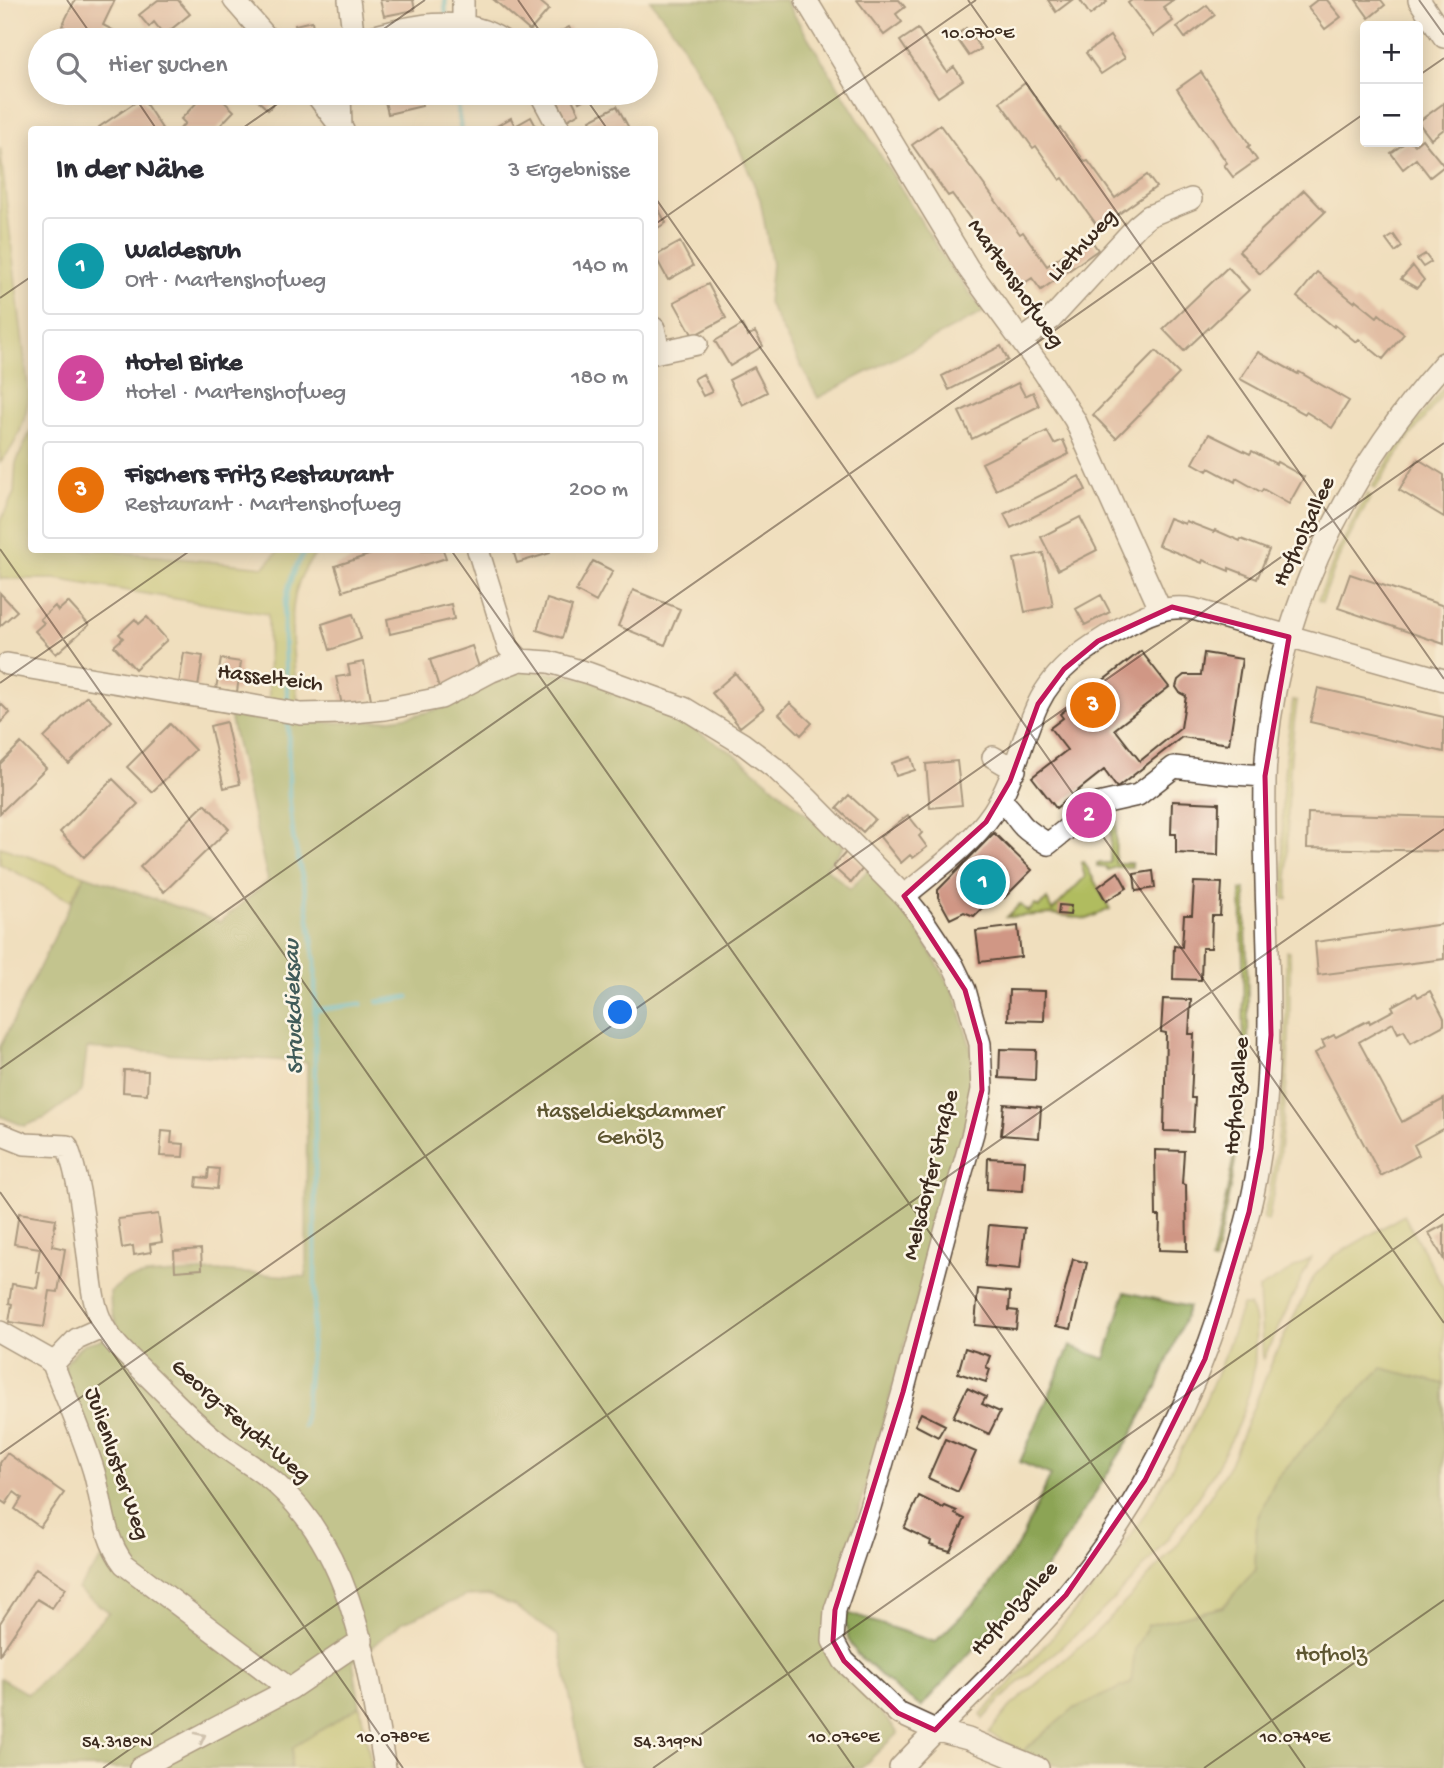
<!DOCTYPE html>
<html lang="de">
<head>
<meta charset="utf-8">
<style>
  :root { --surface:#fff; --page:#f2f2f3; --text:#2b2b33; --muted:#7c7c81; --line:#e1e1e2; --accent:#b5179e }
  body { margin:0; font-family:"Gochi Hand",sans-serif; background:var(--page); color:var(--text) }
  .controls { position:absolute; right:21px; top:21px; display:grid; overflow:hidden; border-radius:7px; box-shadow:0 4px 18px #0003 }
  .controls button { width:63px; height:63px; display:grid; place-items:center; padding:0; border:0; border-bottom:2px solid var(--line); background:var(--surface); color:var(--text); font:35px sans-serif }
  .you { position:absolute; left:621px; top:1013px; width:24px; height:24px; margin:-18px; border:5px solid #fff; border-radius:50%; background:#1a73e8; box-shadow:0 0 0 10px #1a73e833 }
  .badge { display:grid; place-items:center; width:46px; height:46px; border-radius:50%; background:var(--accent); color:#fff; font-size:23px; font-weight:700 }
  .pin { position:absolute; translate:-50% -50%; border:4px solid #fff; box-shadow:0 2px 7px #0006 }
  .list { margin:0; padding:0; list-style:none }
  h2 { display:flex; justify-content:space-between; align-items:center; height:91px; margin:0; padding:0 28px; font-size:30px }
  h2 small { font-size:23px; font-weight:400; color:var(--muted) }
  .list li { display:grid; grid-template-columns:46px 1fr auto; gap:21px; align-items:center; box-sizing:border-box; height:98px; margin:0 14px 14px; padding:0 14px; border:2px solid var(--line); border-radius:7px }
  .list b { display:block; font-size:26px; white-space:nowrap }
  .list p { margin:0; font-size:23px; white-space:nowrap; color:var(--muted) }
  .list em { font-size:23px; font-style:normal; color:var(--muted) }
  .icon { flex:none; width:38px; height:38px; fill:none; stroke:currentColor; stroke-width:2; stroke-linecap:round; stroke-linejoin:round }
  .map { position:relative; flex:none; width:1444px; height:1768px; overflow:hidden }
  .search { position:absolute; background:var(--surface); box-shadow:0 4px 18px #0003; left:28px; top:28px; width:630px; height:77px; display:flex; align-items:center; gap:18px; box-sizing:border-box; padding:0 24px; border-radius:38px; color:var(--muted); font-size:26px }
  .panel { position:absolute; background:var(--surface); box-shadow:0 4px 18px #0003; left:28px; top:126px; width:630px; height:427px; border-radius:7px }
  .map>svg:first-child { display:block }
  .green { fill:#b0bc5e; stroke:#76733e; stroke-width:2 }
  .forest { fill:#8ca455; stroke:#64673a; stroke-width:2 }
  .lines { fill:none; stroke-linecap:round; stroke-linejoin:round }
  .stream { stroke:#49b5c6; stroke-width:5 }
  .building { fill:#d09785 }
  .minor-casing { stroke:#564536; stroke-width:24 }
  .minor { stroke:#fff; stroke-width:21 }
  .oneway { stroke:#a79f9a }
  .marked { fill:none; stroke:#c2185b; stroke-width:5; stroke-linejoin:round }
  .ticks { fill:none; stroke:#3b2a1e; stroke-width:2; stroke-opacity:0.45 }
  .labels { text-anchor:middle; dominant-baseline:central; stroke-width:5; stroke-linejoin:round; paint-order:stroke }
  .street-label { font-size:23px; fill:#3b2a1e; stroke:#fcf5e5 }
  .park-label { font-size:23px; fill:#5e5631; stroke:#fcf5e5 }
  .water-label { font-size:24px; font-style:italic; fill:#405b59; stroke:#fcf5e5 }
  .ticks-label { font-size:18px; text-anchor:middle; fill:#3b2a1e; stroke:#fcf5e5; stroke-width:5; stroke-linejoin:round; paint-order:stroke }
</style>
</head>
<body>
<div class="map">
<svg width="1444" height="1768" viewBox="0 0 1444 1768">
  <rect width="100%" height="100%" fill="#fcf5e5"/>
  <filter id="ink" filterUnits="userSpaceOnUse"><feTurbulence type="fractalNoise" baseFrequency=".0143" numOctaves="2"/><feDisplacementMap in="SourceGraphic" scale="14" xChannelSelector="R" yChannelSelector="G"/><feConvolveMatrix kernelMatrix="1 2 1 2 8 2 1 2 1" color-interpolation-filters="sRGB"/></filter>
  <filter id="wash" filterUnits="userSpaceOnUse"><feTurbulence type="fractalNoise" baseFrequency=".00686" numOctaves="4" result="noise"/><feDisplacementMap in="SourceGraphic" scale="28" xChannelSelector="R" yChannelSelector="G"/><feGaussianBlur stdDeviation="1.57" result="paint"/><feColorMatrix in="noise" values="0 0 0 0 0 0 0 0 0 0 0 0 0 0 0 0 0 1.4 0 .05"/><feComposite in="paint" operator="in"/></filter>
  <g filter="url(#wash)">
    <rect width="100%" height="100%" fill="#f0dfbe"/>
    <path class="green" d="M0,147l29,249c-4,25 -11,48 -29,66z
      M1444,387v6l-38,49 -31,47 -3,-2 30,-47z
      M31,430l1,120h85l1,2 146,15 15,-17h34l2,5c-35,38 -21,101 -17,148l-29,-2 -1,-87 -212,-35h-56v-57l14,-29 2,-30z
      M1367,494l4,2 -31,59 -18,47 -4,-2 19,-47z
      M1293,700l4,1c-10,66 -10,131 -9,198h-4l-2,-98 4,-50z
      M1114,805l3,1 -2,57h17v4h-17l-7,3 -2,-3 -9,-1v-3h13l1,-42 -13,-2z
      M0,847l85,28 -14,26 -71,-37z
      M1084,862l26,47 -23,10 -35,-5 -45,3 13,-13 8,8 7,-7 4,2 8,-8 5,12 33,-34 -4,-14z
      M1245,889c1,52 4,104 3,156 -3,73 -17,145 -34,217l-3,-1c13,-52 25,-104 29,-158 6,-71 3,-142 1,-213z
      M1286,951l4,1c1,92 -3,178 -22,269l-5,-2c22,-88 24,-177 23,-268z
      M1404,1215l40,74v95l-62,-15 -51,49 -55,61 -19,40 -2,51 -32,37 -75,18 -17,58 -58,26 -51,43 -33,-19 21,-26 85,-74 40,-41 41,-46 29,-42 25,-40 45,-109 39,-79 20,-20z
      M1311,1258l-48,102 -4,-71z
      M1242,1306h7c9,11 6,34 6,47 -2,91 -100,210 -165,269 -36,33 -74,59 -107,97l-2,-4c43,-47 88,-94 126,-145 58,-79 104,-171 135,-264z
      M360,1706l12,62h-82l3,-21z"/>
    <path class="forest" d="M650,0h135l160,260 39,52 -166,86 -50,-95 4,-39 -12,-65 -25,-61 -60,-106z
      M525,669l62,10 74,31 74,44 109,92 -18,22 24,21 19,-20 30,29 56,96 15,51 4,30 -4,31 -138,502 103,34 51,-51 32,-46 33,-70 -31,-13 50,-116 35,13 20,-67 64,15 -32,80 -26,49 -80,127 -130,144 -24,-17 -40,-36 -9,-15 -2,-15 -14,-15 8,54 58,70 -37,35h-277l-26,-132 -44,-30 -26,-11 -22,1 -63,26 -50,40 7,44 -67,41 -3,21h-290v-90l28,16 81,-82 -32,-23 38,-46 -53,-170 6,-13 15,-16 21,-5 15,-10 -8,-18 -1,-19 15,-12 22,-5 68,-4 91,6 1,-215 -220,-14 -5,43 -37,27 -21,8 -24,-10v-69l85,-172 135,47 48,-41 -38,-165c62,8 148,12 208,-7 25,-8 39,-21 61,-31 8,-4 17,-6 26,-9z
      M1382,1368l62,16v384h-380l-42,-16 51,-43 58,-26 4,-34 13,-24 75,-18 32,-37 2,-51 19,-40 55,-61z"/>
    <g class="lines">
      <path class="stream" d="M445,0l1,20
        M455,93l6,37
        M288,708c-1,-53 -16,-112 18,-158
        M288,718l1,77 4,41 12,54 10,72v338l-11,126
        M378,1002l30,-5
        M316,1010l45,-6"/>
    </g>
    <g id="blocks">
      <path class="building" d="M75,0h40l-12,25 21,11 -2,4h-48l3,-6 -15,-8z
        M158,0h20l12,14 -26,21 -10,-13 -5,5 -10,-12z
        M380,0h33l2,10 -31,6z
        M494,0h44l11,9 -19,22z
        M857,0h42l6,7 -9,7 6,8 -18,13z
        M1048,0h24l-16,12z
        M1080,0h25l2,2 -17,13z
        M1132,0h41l-10,7 10,14 -20,15 -25,-33z
        M1317,0h10l14,17 -16,12 -17,-22z
        M1356,0h25l4,5 -16,13z
        M1207,5l8,10 -30,23 -8,-11z
        M312,21l3,18 -17,1 -3,-15z
        M569,27l6,12 8,-5 4,6h-43z
        M966,28l15,21 -12,7 -14,-20z
        M918,29l29,43 7,-5 9,13 -25,17 -38,-56z
        M1110,36l15,22 -24,16 -15,-21z
        M1201,72l49,73 -2,2 9,13 -24,17 -9,-12 3,-2 -50,-74z
        M1025,83l33,46 2,-1 25,34 3,-1 27,37 32,-23 9,12 -57,41 -36,-50 -3,2 -24,-34 -3,2 -33,-46z
        M206,93h9l19,18 -18,19h-37l6,-7 -4,-4z
        M250,93h35l-17,17z
        M383,93h36l3,13 -34,8z
        M565,93h4l10,20 -12,7 -11,-22z
        M575,93h21l-17,9z
        M142,98l21,32h-62l-2,-3z
        M1444,103v26l-13,10 -13,-17z
        M617,106l13,24h-37l-3,-10z
        M531,117l7,13h-48l21,-12 4,8z
        M940,125l80,109 3,-2 24,34 42,-29 9,13 -57,40 -9,-12 -12,8 -68,-92 -4,2 -36,-51z
        M1422,139l22,27 -14,11 -14,-18 -13,10 -12,-16 15,-11h6l3,3z
        M1304,190l21,22 -65,62 -21,-23z
        M654,201l12,22 -12,7z
        M1394,235l8,12 -7,5 -9,-12z
        M680,242l13,24 -25,14 -13,-24z
        M1425,254l6,8 -8,5 -6,-8z
        M1413,266l11,14 -7,8 -16,-9z
        M1228,267l21,23 -65,61 -21,-22z
        M1317,272l37,30 2,-2 21,17 2,-3 25,20 -21,25 -24,-20 -3,3 -21,-17 -1,2 -37,-30z
        M708,284l18,34 -33,18 -19,-34z
        M742,325l6,11 7,-4 8,14 -33,20 -15,-25z
        M1001,346l7,14 -59,30 -7,-14z
        M1156,351l23,23 -63,64 -23,-23z
        M1258,352l40,22 1,-2 50,29 -17,27 -26,-16 -1,2 -65,-35z
        M754,367l13,25 -25,13 -13,-25z
        M703,374l9,18 -9,4 -9,-17z
        M1018,383l7,13 8,-4 6,14 -67,33 -13,-27z
        M1047,431l7,13 9,-4 6,14 -73,36 -14,-27z
        M1209,434l41,20 2,-3 24,13 1,-2 27,15 -15,27 -26,-15 -2,3 -25,-14 -1,4 -26,-14 -2,3 -14,-8z
        M1418,459l26,16v42l-45,-27z
        M1079,476l7,14 -75,38 -7,-14z
        M1080,517l17,33 -39,20 -17,-33z
        M1169,518l16,6 1,-3 28,11 1,-2 25,11 1,-2 28,11 -12,29 -28,-11v3l-26,-11 -1,3 -44,-18z
        M384,550h59l3,8 -103,33 -8,-25z
        M513,550h36l1,3 -33,10z
        M1043,553l10,53 -28,6 -11,-53z
        M593,561l20,10 -17,31 -20,-11z
        M1350,574l94,32v38l-106,-36z
        M633,590l47,19 -15,36 -47,-19z
        M0,593l17,18 -17,15z
        M1101,595l9,17 -25,13 -9,-16z
        M547,599l25,8 -10,31 -25,-8z
        M68,602l21,23 -33,29 -21,-23 9,-8 -4,-4 15,-13 3,5z
        M451,604l3,15 -64,15 -3,-15z
        M353,614l8,25 -31,11 -8,-26z
        M147,617l20,23 -32,29 -21,-23 9,-8 -4,-4 16,-15 4,5z
        M472,646l9,27 -42,14 -9,-27z
        M1141,651l28,36 -54,42 25,32 41,-33 5,-32 -6,-3 -4,-6 2,-7 6,-5h17l3,-22 38,6 -13,85 -47,-7 -65,51 -13,-18 -48,38 -24,-31 35,-27 -17,-22 13,-10 -3,-4z
        M184,653l19,3 -5,31 -19,-3z
        M221,659l20,3 -4,30 -21,-3z
        M364,662l7,37 -29,6 -6,-28 14,-2 -2,-10z
        M735,673l29,35 -24,19 -28,-34z
        M1318,688l126,29v35l-134,-30z
        M87,696l25,25 -43,43 -25,-26z
        M0,703l10,10 -10,10z
        M790,703l22,20 -11,12 -22,-21z
        M226,722l14,62 -16,4 -14,-62z
        M170,724l25,26 -43,42 -25,-25z
        M21,743l25,25 -46,45v-49z
        M911,757l4,13 -19,6 -4,-13z
        M957,761l5,44 -32,3 -4,-44z
        M113,779l25,25 -54,53 -24,-25z
        M849,795l26,24 -12,13 -26,-24z
        M1172,801l47,2 -1,52 -42,-2v-19h-5z
        M205,804l24,25 -65,63 -24,-25z
        M1308,813l136,4v34l-137,-3z
        M908,815l14,18 -3,3 8,11 -14,11 -3,-3 -9,8 -21,-26z
        M994,833l38,37 -28,28 -6,-6 -24,24 -10,-4 -14,7 -12,-22v-7z
        M847,851l17,16 -13,16 -18,-16z
        M1153,871l2,17 -19,3 -2,-17z
        M1118,872l9,16 -21,13 -8,-14z
        M1194,882l28,1 -2,33h-8l-1,32h-9l-1,32 -28,-1 1,-33 8,1 2,-32h8z
        M1059,905l12,1 -1,9 -12,-1z
        M1444,924v35l-126,16 -3,-33z
        M1018,926l3,31 -41,5 -4,-31z
        M1009,990l36,1 -1,30 -36,-1z
        M1430,991l14,27v7l-33,18 -7,-13 -6,3 -5,-10 -34,19 43,80 42,-23v29l-30,17 5,10 -38,21 -66,-123 10,-6 -3,-6 12,-6 2,2 33,-17 1,3 24,-13 -2,-4 24,-13 2,4z
        M1163,999l28,1 -2,34h5l-3,64h4l-2,34 -29,-1 2,-98 -5,-1z
        M1000,1049l36,1 -1,30 -36,-2z
        M124,1070l24,1 -1,23 -24,-2z
        M1004,1104l37,3 -2,31 -38,-3z
        M162,1131l10,1 -1,11 13,1 -1,13 -23,-1z
        M1155,1150l29,1 -2,33 4,1 1,66 -28,-1 1,-34h-4z
        M988,1158l37,2 -2,31 -36,-2z
        M209,1168l10,1 -2,20 -21,-2 1,-10 11,1z
        M19,1213l37,6 -4,27 13,3 -7,43 -8,-1 -6,36 -35,-5 3,-18 -3,-1 3,-19 25,4 3,-16h-4l4,-24 -26,-4z
        M158,1214l4,28 -12,2 1,8 -17,3 -1,-9 -11,2 -4,-29z
        M989,1225l36,3 -5,41 -35,-3z
        M1444,1225v35l-15,-27z
        M201,1249l1,20 -27,2 -1,-20z
        M1073,1259l14,4 -16,66 -15,-3z
        M978,1289l32,3 -1,18 9,1 -2,18 -41,-4z
        M965,1348l25,8 -4,11 4,2 -4,13 -28,-9z
        M967,1388l19,9 -4,7 18,8 -11,22 -36,-17z
        M921,1413l24,12 -7,12 -23,-12z
        M945,1439l31,13 -18,40 -30,-14z
        M7,1453l57,40 -24,34 -25,-18 7,-11 -8,-6 -8,12 -6,-4v-37z
        M919,1496l24,12 2,-2 12,5 -2,3 10,5 -15,32 -20,-6 1,-4 -27,-13z
        M36,1568l30,20 -14,20 -15,-9 -37,55v-31z"/>
    </g>
  </g>
  <g filter="url(#ink)">
    <use href="#blocks" fill-opacity="0" stroke="#564536" stroke-width="2"/>
    <g class="lines">
      <defs>
        <path id="minor" d="M234,0l35,40
          M349,0l5,40
          M463,0v25
          M806,0l162,268 75,103 32,49 85,189
          M1419,0l25,37
          M361,40c46,-13 98,-28 141,0
          M315,93l28,37
          M340,93l1,34
          M540,93l20,37
          M654,328l5,24
          M1021,341l30,-22 86,-93 12,-10 42,-17
          M654,353l43,-9
          M478,550l30,97 12,13
          M7,664l294,50 42,-1 42,-4 56,-11 51,-27 28,-11 29,2 39,11 96,35 59,36 33,25 31,29 97,98 17,21 32,48 12,25 15,54 2,46 -9,43 -21,73 -49,186 -33,115 -35,103 -2,31 11,20 54,52 37,17 33,9 70,29
          M993,757l22,13
          M1000,800c11,7 15,18 24,27 6,6 16,12 24,17l50,-40 40,-9 36,-28 59,7 32,2
          M904,896c31,-26 66,-50 89,-84 22,-34 28,-72 45,-108 17,-36 51,-58 85,-77 23,-13 43,-23 70,-18l251,71
          M0,1134l25,10 42,2c13,35 16,71 21,109 3,23 4,50 16,72 10,18 27,32 42,47 25,24 49,51 77,72 17,13 36,23 52,37 81,72 92,185 110,285
          M104,1327l-27,12 -24,25c14,36 30,71 41,108 9,32 9,65 30,92l166,125
          M0,1332l46,26 7,6
          M140,1768l150,-79 72,-49
          M900,1768c54,-58 113,-110 164,-170 93,-109 152,-249 185,-387 35,-142 13,-286 16,-430 4,-155 78,-304 179,-418"/>
      </defs>
      <use href="#minor" class="minor-casing"/>
      <use href="#minor" class="minor"/>
    </g>
    <defs><path id="oneway-chevron" d="M-2-3.5L2.5 0L-2 3.5" fill="none" stroke-width="1.6" stroke-linecap="round" stroke-linejoin="round" transform="scale(1.75)"/></defs>
    <use class="oneway" href="#oneway-chevron" transform="translate(201 1737) rotate(-27)"/>
  </g>
  <path d="M0 0H1444V1768H0ZM1172,607l117,30 -24,139 6,259 -10,113 -12,64 -44,147 -60,121 -79,115 -131,135 -37,-17 -54,-52 -11,-20 2,-31 68,-218 79,-302 -2,-46 -15,-54 -61,-94 82,-74 24,-41 28,-77 26,-35 34,-28z" fill="#f0dfbe" fill-opacity=".55" fill-rule="evenodd"/>
  <path class="marked" d="M1172,607l117,30 -24,139 6,259 -10,113 -12,64 -44,147 -60,121 -79,115 -131,135 -37,-17 -54,-52 -11,-20 2,-31 68,-218 79,-302 -2,-46 -15,-54 -61,-94 82,-74 24,-41 28,-77 26,-35 34,-28z"/>
  <path class="ticks" d="M67,0l28,40M518,0l28,40M968,0l476,679M1419,0l25,35M368,40l57,-40M1418,76l26,-18M132,93l25,37M582,93l26,37M240,130l53,-37M654,196l790,1127M654,225l322,-225M0,298l32,-22M0,549l854,1219M451,550l854,1218M0,683l191,-133M0,1069l1365,-956M0,1192l403,576M0,1454l1444,-1011M103,1768l1341,-939M653,1768l791,-554M1204,1768l240,-168"/>
  <g class="labels">
    <g class="street-label">
      <text transform="translate(1083 246) rotate(-47)">Liethweg</text>
      <text transform="translate(1015 284) rotate(55)">Martenshofweg</text>
      <text transform="translate(1305 532) rotate(-65)">Hofholzallee</text>
      <text transform="translate(270 679) rotate(7)">Hasselteich</text>
      <text transform="translate(1238 1096) rotate(-85)">Hofholzallee</text>
      <text transform="translate(932 1175) rotate(-76)">Melsdorfer Straße</text>
      <text transform="translate(240 1422) rotate(41)">Georg-Feydt-Weg</text>
      <text transform="translate(116 1464) rotate(71)">Julienluster Weg</text>
      <text transform="translate(1015 1609) rotate(-48)">Hofholzallee</text>
    </g>
    <g class="park-label">
      <text x="630" y="1112">Hasseldieksdammer<tspan x="630" dy="26">Gehölz</tspan></text>
      <text x="1331" y="1655">Hofholz</text>
    </g>
    <g class="water-label">
      <text transform="translate(295 1007) rotate(-92)">Struckdieksau</text>
    </g>
  </g>
  <g class="ticks-label">
    <text x="978" y="38">10.070°E</text>
    <text x="393" y="1742">10.078°E</text>
    <text x="844" y="1742">10.076°E</text>
    <text x="1295" y="1742">10.074°E</text>
    <text x="117" y="1747">54.318°N</text>
    <text x="668" y="1747">54.319°N</text>
  </g>
</svg>
<div class="controls">
<button>+</button>
<button>−</button>
</div>
<div class="you"></div>
<div class="pin badge" style="left:983px;top:882px;background:#0f9aa8">1</div>
<div class="pin badge" style="left:1089px;top:815px;background:#d1479c">2</div>
<div class="pin badge" style="left:1093px;top:705px;background:#e8710a">3</div>
<div class="search"><svg class="icon" aria-label="search" viewBox="0 0 24 24"><circle cx="10" cy="10" r="6"/><path d="M15 15l6 6"/></svg>Hier suchen</div>
<section class="panel">
<h2>In der Nähe<small>3 Ergebnisse</small></h2>
<ul class="list">
<li><span class="badge" style="background:#0f9aa8">1</span><div><b>Waldesruh</b><p>Ort · Martenshofweg</p></div><em>140 m</em></li>
<li><span class="badge" style="background:#d1479c">2</span><div><b>Hotel Birke</b><p>Hotel · Martenshofweg</p></div><em>180 m</em></li>
<li><span class="badge" style="background:#e8710a">3</span><div><b>Fischers Fritz Restaurant</b><p>Restaurant · Martenshofweg</p></div><em>200 m</em></li>
</ul>
</section>
</div>
</body>
</html>
